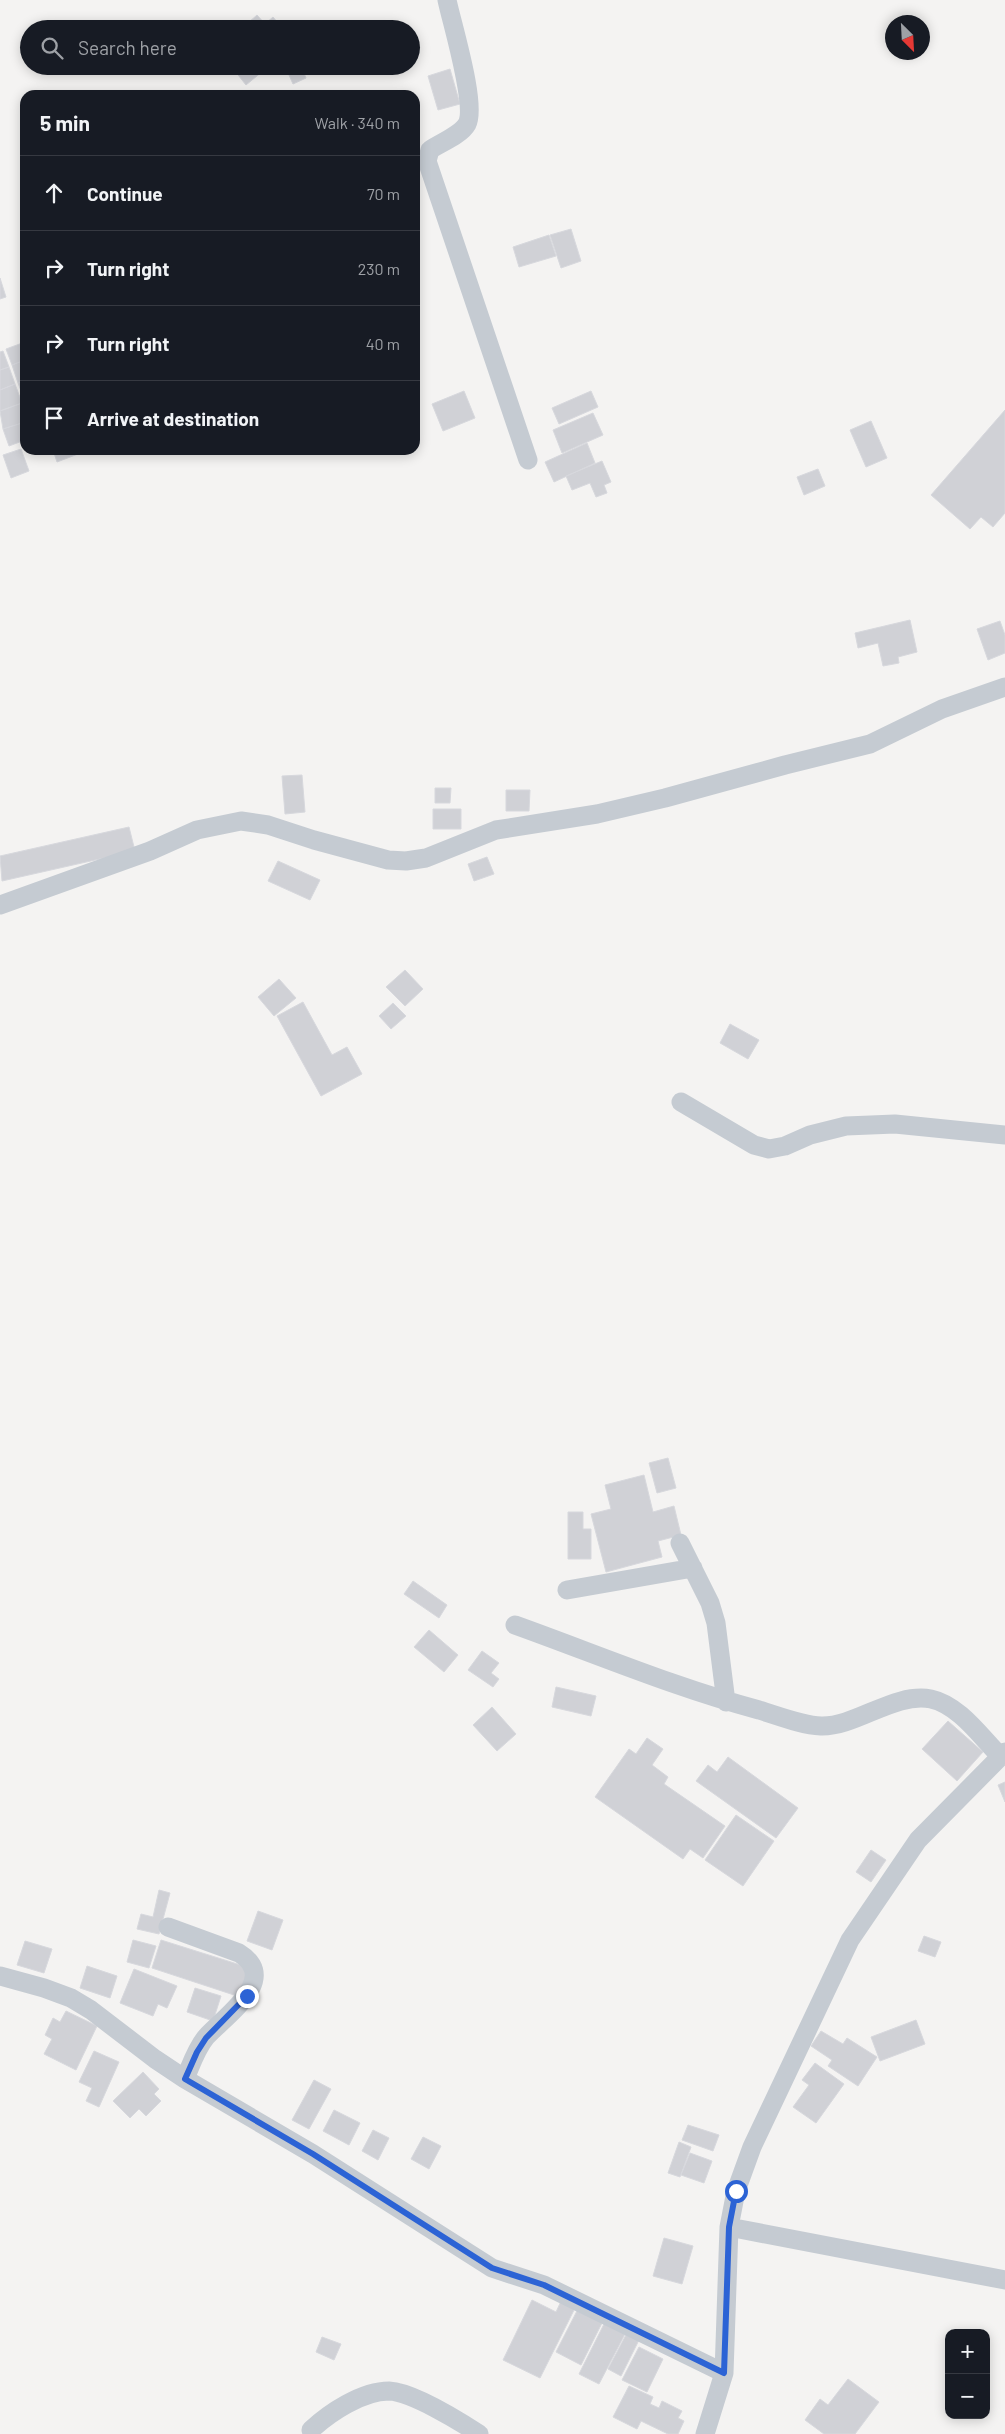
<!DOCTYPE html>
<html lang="en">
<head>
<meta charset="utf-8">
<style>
  :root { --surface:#171b24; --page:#20242c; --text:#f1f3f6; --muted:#9ea1a6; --line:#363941 }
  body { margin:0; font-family:Barlow,sans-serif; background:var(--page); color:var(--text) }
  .controls { position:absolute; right:15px; bottom:15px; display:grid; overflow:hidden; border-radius:10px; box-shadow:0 2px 12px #0003 }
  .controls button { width:45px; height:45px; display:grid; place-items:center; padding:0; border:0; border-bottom:1px solid var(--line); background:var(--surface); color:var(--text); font:25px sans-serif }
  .compass { position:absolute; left:885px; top:15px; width:45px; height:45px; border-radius:50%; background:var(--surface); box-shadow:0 2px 12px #0003; rotate:156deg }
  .stop { position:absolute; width:15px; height:15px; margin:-11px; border:4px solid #2c63d5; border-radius:50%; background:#fff }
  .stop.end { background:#2c63d5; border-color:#fff; box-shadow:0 1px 5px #0008 }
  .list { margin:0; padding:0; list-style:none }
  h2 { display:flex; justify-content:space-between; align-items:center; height:65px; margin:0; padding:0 20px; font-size:21px }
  h2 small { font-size:16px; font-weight:400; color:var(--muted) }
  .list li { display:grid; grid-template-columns:32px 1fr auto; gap:15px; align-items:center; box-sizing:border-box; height:75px; padding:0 20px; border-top:1px solid var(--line) }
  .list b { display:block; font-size:19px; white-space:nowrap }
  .list em { font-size:16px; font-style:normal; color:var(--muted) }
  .icon { flex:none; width:28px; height:28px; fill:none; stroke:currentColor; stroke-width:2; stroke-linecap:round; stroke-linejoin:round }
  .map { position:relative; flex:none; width:1005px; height:2434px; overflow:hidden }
  .search { position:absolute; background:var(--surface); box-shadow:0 2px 12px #0003; left:20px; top:20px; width:400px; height:55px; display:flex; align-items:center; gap:12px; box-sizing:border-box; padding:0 18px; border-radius:28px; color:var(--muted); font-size:19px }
  .panel { position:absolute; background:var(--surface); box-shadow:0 2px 12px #0003; left:20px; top:90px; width:400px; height:365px; border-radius:15px }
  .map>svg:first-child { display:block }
  .building { fill:#d0d1d6; stroke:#d7d8dd }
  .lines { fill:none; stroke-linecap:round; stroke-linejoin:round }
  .minor { stroke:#c5cbd2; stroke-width:19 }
  .route { stroke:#2c63d5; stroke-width:6 }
</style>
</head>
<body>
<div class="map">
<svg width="1005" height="2434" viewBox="0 0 1005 2434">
  <rect width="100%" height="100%" fill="#f4f3f2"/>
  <path class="building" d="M257,15l8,9 8,-7 10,12h-42z
    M231,66h38l-23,19z
    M285,66h16l5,12 -13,6z
    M450,69l10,35 -22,6 -10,-34z
    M571,229l10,32 -20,7 -11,-33z
    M549,235l7,21 -37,11 -6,-20z
    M0,278l6,19 -6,2z
    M25,342v18l-13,5 -6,-16z
    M3,351l6,16 -9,3v-18z
    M25,360v21l-7,2 -6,-18z
    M9,367l6,17 -15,6v-20z
    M25,381v20l-7,-18z
    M15,384l7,19 -22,8v-21z
    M464,391l11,27 -32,13 -11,-27z
    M591,391l7,16 -39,17 -7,-16z
    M22,403l3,19 -22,7 -3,-18z
    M1005,410v103l-12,14 -12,-10 -11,12 -39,-34z
    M593,413l10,22 -41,18 -9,-23z
    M871,421l16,37 -21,9 -16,-37z
    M25,422v18l-16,6 -6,-17z
    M587,443l8,20 -41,19 -9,-20z
    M21,449l8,22 -18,7 -8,-23z
    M53,450h24l1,4 -21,8z
    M602,461l9,21 -7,3 3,8 -11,4 -6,-14 -18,7 -6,-14z
    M818,469l7,17 -21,9 -7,-18z
    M910,620l7,32 -19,5 1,6 -16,3 -5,-23 -20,5 -3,-15z
    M1000,621l5,14v18l-17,7 -11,-31z
    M302,775l3,37 -20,2 -3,-38z
    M435,788h16l-1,15h-15z
    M506,790h24l-1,21h-23z
    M433,809h28v20h-28z
    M129,827l6,24 -133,30 -2,-25z
    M487,857l7,17 -20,7 -6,-17z
    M278,861l42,19 -10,20 -42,-19z
    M405,970l18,19 -18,17 -19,-19z
    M279,979l17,19 -22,18 -16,-19z
    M303,1002l29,53 15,-8 15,27 -41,22 -44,-80z
    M393,1003l13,13 -15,13 -12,-13z
    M730,1024l29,16 -11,19 -28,-16z
    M668,1458l8,30 -19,5 -8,-30z
    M644,1475l9,37 21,-6 7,29 -23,6 4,16 -56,15 -15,-58 20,-5 -6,-24z
    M568,1512h15v17h8v30h-23z
    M413,1581l34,24 -8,13 -35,-24z
    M429,1630l29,25 -14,17 -30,-25z
    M482,1651l17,12 -8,10 8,6 -6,8 -25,-17z
    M556,1687l40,9 -5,20 -39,-9z
    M492,1707l24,27 -19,17 -24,-26z
    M948,1721l35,31 -26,29 -35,-32z
    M647,1738l16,11 -11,16 16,12 -4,7 61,42 -22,32 -13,-9 -7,10 -88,-62 34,-48 7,5z
    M728,1757l70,51 -22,30 -80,-57 12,-16 9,7z
    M1005,1782v20l-7,-17z
    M736,1815l38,26 -31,45 -38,-26z
    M871,1850l15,10 -15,22 -15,-10z
    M159,1890l11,3 -11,41 -22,-5 4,-15 12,3z
    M258,1911l25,9 -11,30 -25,-9z
    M924,1936l17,6 -6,15 -17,-6z
    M133,1940l23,6 -7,22 -22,-6z
    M161,1940l89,28 -10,29 -88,-29z
    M25,1941l27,8 -8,24 -27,-8z
    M87,1966l30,10 -7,22 -30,-10z
    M134,1969l43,17 -10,22 -9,-4 -5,12 -33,-13z
    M195,1988l26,8 -8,25 -26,-9z
    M66,2011l31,15 -21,44 -32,-16 8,-15 -7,-4 8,-17 7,4z
    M916,2020l9,24 -45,17 -9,-24z
    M821,2031l22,13 4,-6 30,19 -19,29 -30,-20 4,-6 -21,-14z
    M94,2051l25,11 -20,45 -13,-6 6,-13 -13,-6z
    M815,2063l29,21 -28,39 -23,-16 16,-22 -7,-5z
    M143,2072l16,17 -5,5 7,7 -15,15 -7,-7 -9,9 -17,-17z
    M314,2080l17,9 -22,40 -17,-9z
    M334,2110l26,13 -11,22 -26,-14z
    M688,2125l31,10 -6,16 -31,-11z
    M373,2130l16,8 -11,22 -16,-9z
    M423,2137l18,9 -12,23 -18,-10z
    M679,2142l12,5 -11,30 -12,-4z
    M690,2153l22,8 -8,22 -23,-8z
    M664,2238l29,8 -11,38 -29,-8z
    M563,2297l14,7 -37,74 -37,-18 29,-60 24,12z
    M580,2305l25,12 -24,48 -25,-13z
    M605,2322l21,10 -27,52 -20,-10z
    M628,2331l12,7 -19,38 -13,-7z
    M322,2337l19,7 -7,16 -18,-8z
    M639,2347l24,12 -16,33 -25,-12z
    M848,2379l31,23 -24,32h-31l-19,-14 15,-21 8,6z
    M629,2386l24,11 -3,7 9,4 3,-7 20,10 -4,7 6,3 -6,13h-10l-27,-13 -4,8 -24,-12z"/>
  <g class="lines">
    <path class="minor" d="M447,0c5,24 30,105 20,124 -6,11 -27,19 -37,26l-3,11 101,299
      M0,905l150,-54 47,-21 44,-9 27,4 46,15 74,20 18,1 20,-3 70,-28 101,-16 68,-16 120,-33 85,-21 72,-35 63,-22
      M681,1102l73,43 15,4 16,-3 25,-11 36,-9 49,-2 110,11
      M680,1543l30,60 6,20 10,79
      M567,1590l126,-22
      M515,1625c81,29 161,63 244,85 20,6 42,15 62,16 35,1 73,-34 110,-27 28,6 50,38 69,57
      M168,1927l71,26c42,26 -14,63 -33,84 -10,12 -15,28 -21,42l128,75 179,114 52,17 180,88
      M0,1976l44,12 27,10 20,12 64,49 30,20
      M729,2227l276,53
      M311,2430c18,-17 51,-39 78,-39 23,1 70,30 90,43
      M705,2434l19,-61 5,-146 7,-36 16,-44 98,-207 68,-100 87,-88"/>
  </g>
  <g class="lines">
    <path class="route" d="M247,1996l-41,42 -9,14 -12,27 128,75 179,114 52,17 180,88 5,-146 7,-36"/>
  </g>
</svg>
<div class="controls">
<button>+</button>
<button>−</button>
</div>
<svg class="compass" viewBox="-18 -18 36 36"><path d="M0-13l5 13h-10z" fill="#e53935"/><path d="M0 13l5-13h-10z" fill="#9ea1a6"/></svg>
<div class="stop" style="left:736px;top:2191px"></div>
<div class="stop end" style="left:247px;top:1996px"></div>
<div class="search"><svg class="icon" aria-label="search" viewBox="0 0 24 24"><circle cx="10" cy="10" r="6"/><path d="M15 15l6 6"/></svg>Search here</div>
<section class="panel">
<h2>5 min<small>Walk · 340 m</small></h2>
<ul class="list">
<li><svg class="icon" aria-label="ahead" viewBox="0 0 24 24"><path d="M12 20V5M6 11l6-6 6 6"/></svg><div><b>Continue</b></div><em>70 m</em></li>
<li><svg class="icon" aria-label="right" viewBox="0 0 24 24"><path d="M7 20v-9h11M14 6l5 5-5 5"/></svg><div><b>Turn right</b></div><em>230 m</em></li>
<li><svg class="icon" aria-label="right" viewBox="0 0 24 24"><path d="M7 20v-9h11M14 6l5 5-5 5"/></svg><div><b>Turn right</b></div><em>40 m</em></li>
<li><svg class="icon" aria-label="arrive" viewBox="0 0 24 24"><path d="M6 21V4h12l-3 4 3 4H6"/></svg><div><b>Arrive at destination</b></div></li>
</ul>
</section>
</div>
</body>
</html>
